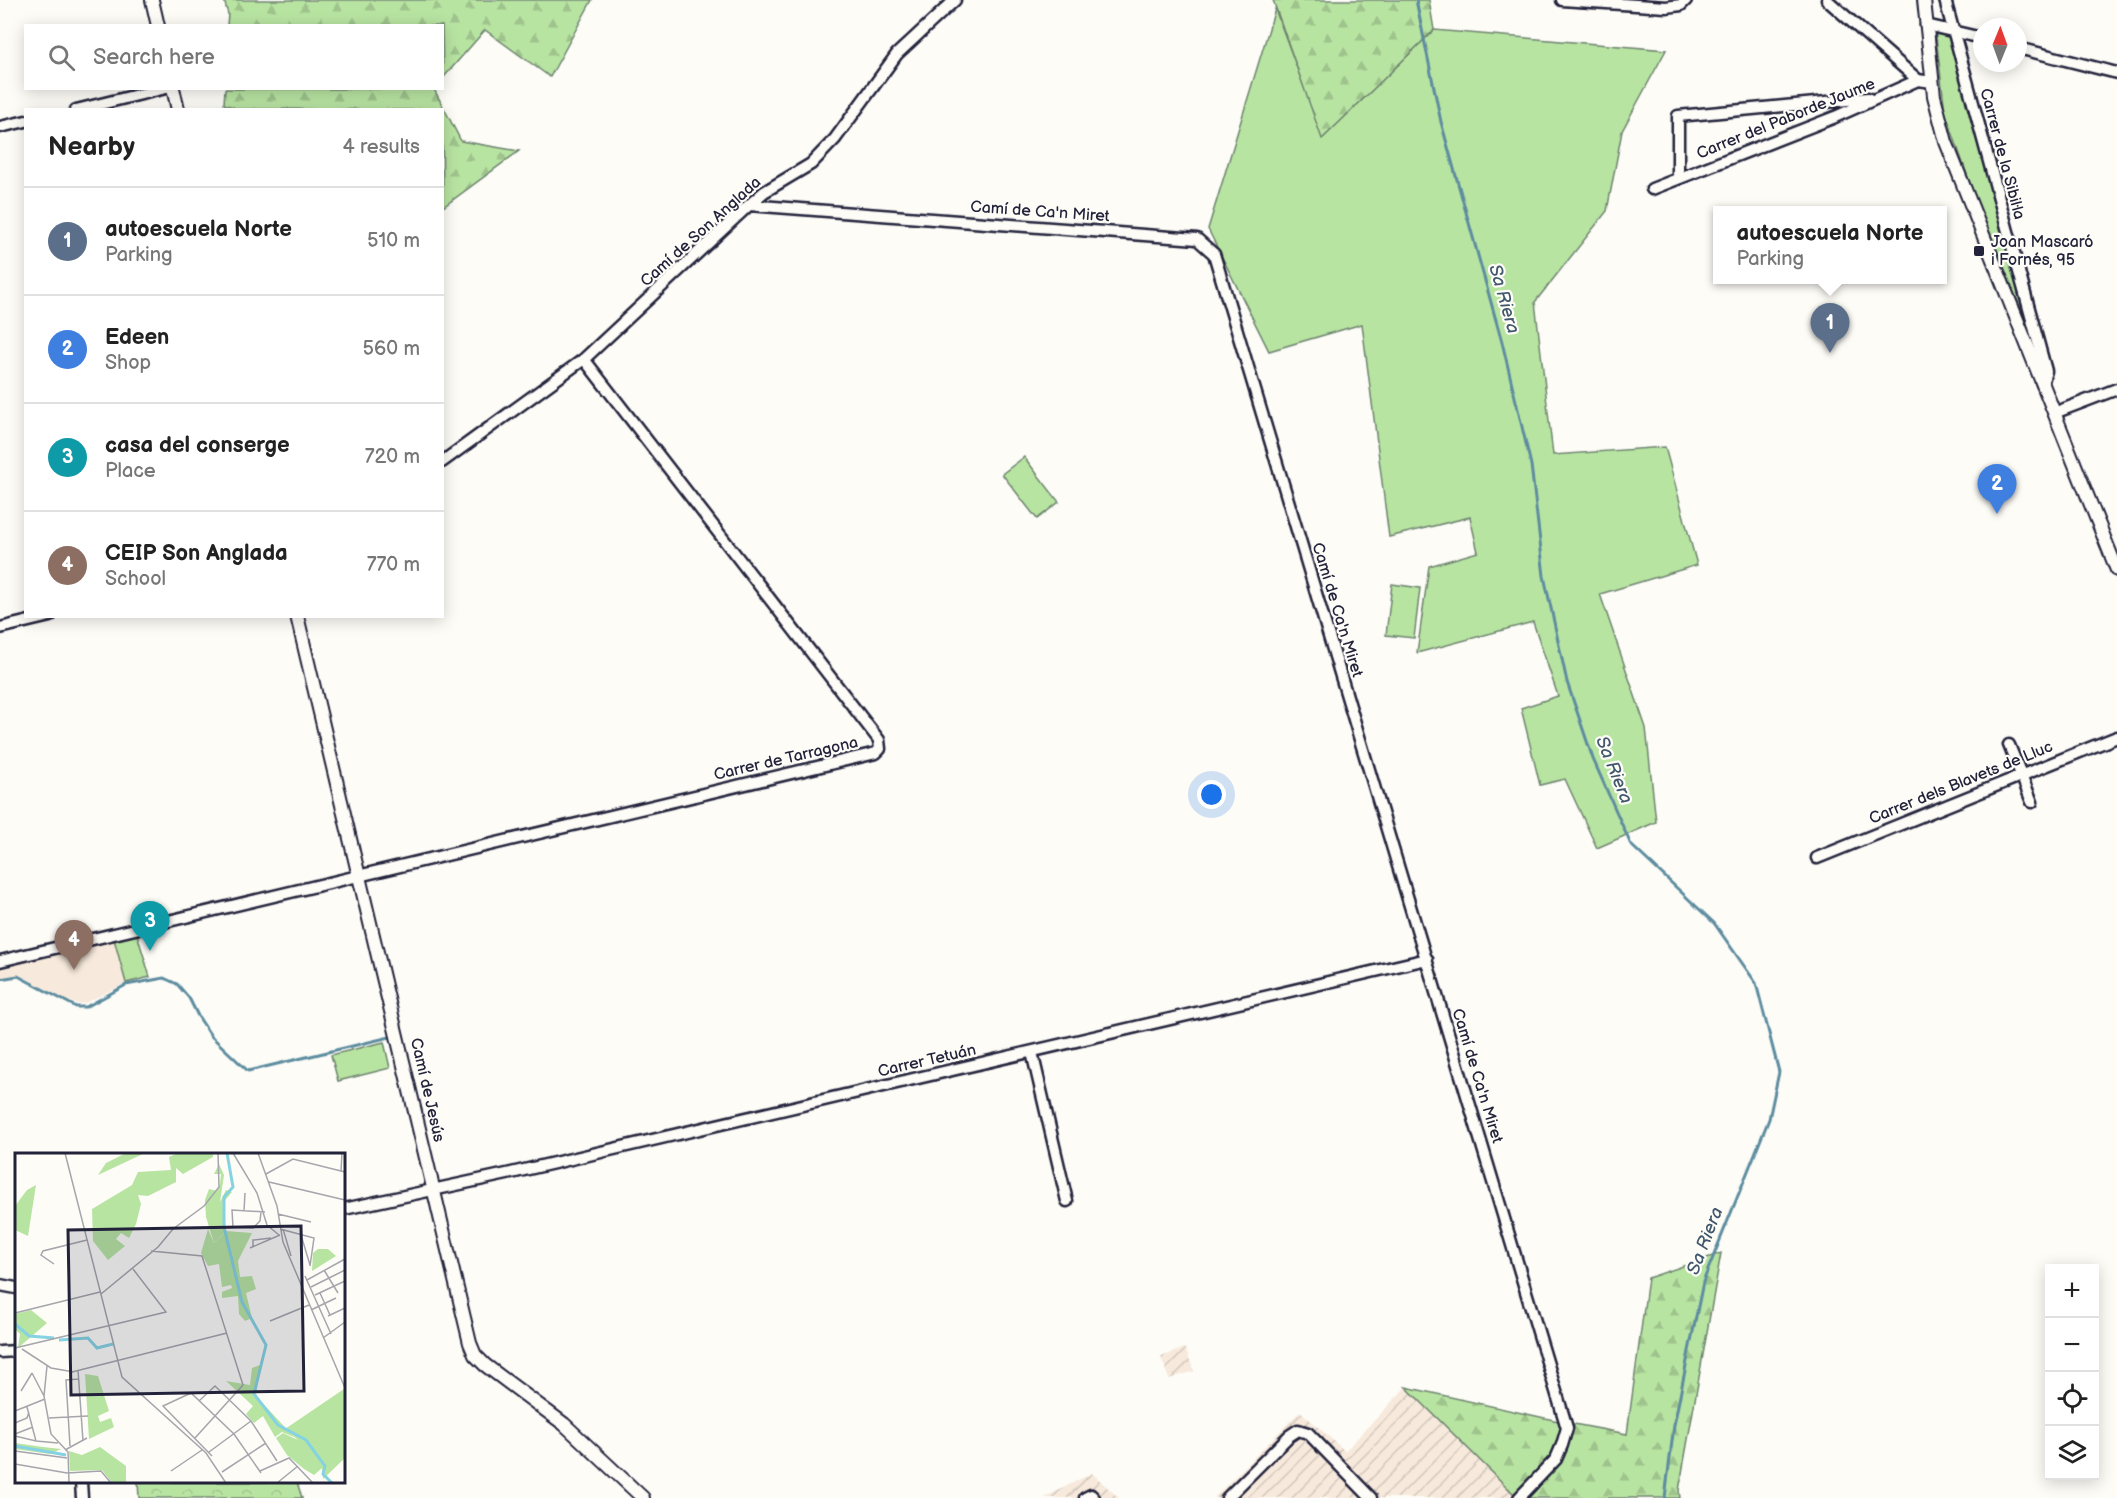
<!DOCTYPE html>
<html lang="en">
<head>
<meta charset="utf-8">
<style>
  :root { --surface:#fff; --page:#f6f6f6; --text:#222; --muted:#767676; --line:#e0e0e0; --accent:#db2777 }
  body { margin:0; font-family:"Balsamiq Sans",sans-serif; background:var(--page); color:var(--text) }
  .controls { position:absolute; right:18px; bottom:18px; display:grid; overflow:hidden; border-radius:0px; box-shadow:0 3px 15px #0003 }
  .controls button { width:54px; height:54px; display:grid; place-items:center; padding:0; border:0; border-bottom:2px solid var(--line); background:var(--surface); color:var(--text); font:30px sans-serif }
  .compass { position:absolute; left:1973px; top:18px; width:54px; height:54px; border-radius:50%; background:var(--surface); box-shadow:0 3px 15px #0003; rotate:1deg }
  .you { position:absolute; left:1212px; top:795px; width:21px; height:21px; margin:-15px; border:4px solid #fff; border-radius:50%; background:#1a73e8; box-shadow:0 0 0 9px #1a73e833 }
  .badge { display:grid; place-items:center; width:39px; height:39px; border-radius:50%; background:var(--accent); color:#fff; font-size:20px; font-weight:700 }
  .pin { position:absolute; translate:-50% -50px; filter:drop-shadow(0 2px 3px #0008) }
  .pin::after { content:''; position:absolute; top:32px; width:21px; height:18px; background:inherit; clip-path:polygon(0 0,100% 0,50% 100%) }
  .popup { position:absolute; left:1713px; top:206px; width:234px; height:78px; box-sizing:border-box; display:grid; place-content:center; border-radius:0px; background:var(--surface); filter:drop-shadow(0 2px 4px #0005); font-size:20px; white-space:nowrap; color:var(--muted) }
  .popup b { font-size:22px; color:var(--text) }
  .popup::after { content:''; position:absolute; left:50%; top:100%; margin-left:-12px; border:12px solid transparent; border-top-color:var(--surface) }
  .list { margin:0; padding:0; list-style:none }
  h2 { display:flex; justify-content:space-between; align-items:center; height:78px; margin:0; padding:0 24px; font-size:26px }
  h2 small { font-size:20px; font-weight:400; color:var(--muted) }
  .list li { display:grid; grid-template-columns:39px 1fr auto; gap:18px; align-items:center; box-sizing:border-box; height:108px; padding:0 24px; border-top:2px solid var(--line) }
  .list b { display:block; font-size:22px; white-space:nowrap }
  .list p { margin:0; font-size:20px; white-space:nowrap; color:var(--muted) }
  .list em { font-size:20px; font-style:normal; color:var(--muted) }
  .icon { flex:none; width:33px; height:33px; fill:none; stroke:currentColor; stroke-width:2; stroke-linecap:round; stroke-linejoin:round }
  .map { position:relative; flex:none; width:2117px; height:1498px; overflow:hidden }
  .search { position:absolute; background:var(--surface); box-shadow:0 3px 15px #0003; left:24px; top:24px; width:420px; height:66px; display:flex; align-items:center; gap:15px; box-sizing:border-box; padding:0 21px; border-radius:0px; color:var(--muted); font-size:22px }
  .panel { position:absolute; background:var(--surface); box-shadow:0 3px 15px #0003; left:24px; top:108px; width:420px; height:510px; border-radius:0px }
  .map>svg:first-child { display:block }
  .built { fill:#f7e9db }
  .industrial { fill:url(#industrial-furrows) }
  .green { fill:#b8e4a2; stroke:#6d836e; stroke-width:1.5 }
  .forest { fill:url(#forest-firs); stroke:#6d836e; stroke-width:1.5 }
  .park { fill:url(#park-crowns); stroke:#6d836e; stroke-width:1.5 }
  .lines { fill:none; stroke-linecap:round; stroke-linejoin:round }
  .stream { stroke:#5d8c9f; stroke-width:3 }
  .minor-casing { stroke:#22223b; stroke-width:15 }
  .tertiary-casing { stroke:#22223b; stroke-width:16 }
  .minor { stroke:#fdfcf7; stroke-width:10 }
  .tertiary { stroke:#fdfcf7; stroke-width:12 }
  .poi-dot { fill:#22223b; stroke:#fdfcf7; stroke-width:2 }
  .labels { text-anchor:middle; dominant-baseline:central; stroke-width:4.5; stroke-linejoin:round; paint-order:stroke }
  .street-label { font-size:16px; fill:#22223b; stroke:#fdfcf7 }
  .poi-label { font-size:16px; fill:#22223b; stroke:#fdfcf7; text-anchor:start }
  .water-label { font-size:18px; font-style:italic; fill:#40576d; stroke:#fdfcf7 }
  .inset-river { fill:none; stroke:#85d3e2; stroke-width:3 }
  .inset-road { fill:none; stroke:#a5a5ac; stroke-width:1.5 }
  .view { fill:#22223b; fill-opacity:0.15; stroke:#22223b; stroke-width:3 }
  .inset-edge { fill:none; stroke:#22223b; stroke-width:3 }
</style>
</head>
<body>
<div class="map">
<svg width="2117" height="1498" viewBox="0 0 2117 1498">
  <defs>
    <pattern id="industrial-furrows" width="10" height="10" patternUnits="userSpaceOnUse" patternTransform="scale(1.5)"><rect width="10" height="10" fill="#f7e9db"/><path d="M-1 1l2-2M0 10L10 0M9 11l2-2" fill="none" stroke="#d3c8bd"/></pattern>
    <pattern id="forest-firs" width="22" height="20" patternUnits="userSpaceOnUse" patternTransform="scale(1.5)"><rect width="22" height="20" fill="#b8e4a2"/><path d="M5 1l3.5 6h-7zM16 11l3.5 6h-7z" fill="#9ec38c"/></pattern>
    <pattern id="park-crowns" width="20" height="18" patternUnits="userSpaceOnUse" patternTransform="scale(1.5)"><rect width="20" height="18" fill="#b8e4a2"/><path d="M2 6a3 3 0 1 1 6 0M12 15a3 3 0 1 1 6 0" fill="none" stroke="#9ec38c"/></pattern>
  </defs>
  <rect width="100%" height="100%" fill="#fdfcf7"/>
  <filter id="ink" filterUnits="userSpaceOnUse"><feTurbulence type="fractalNoise" baseFrequency=".0167" numOctaves="2"/><feDisplacementMap in="SourceGraphic" scale="12" xChannelSelector="R" yChannelSelector="G"/><feConvolveMatrix kernelMatrix="1 2 1 2 8 2 1 2 1" color-interpolation-filters="sRGB"/></filter>
  <g filter="url(#ink)">
    <path class="built" d="M137,934l13,43 -24,6 -41,20 -7,1 -11,-3 -47,-26 -20,3v-13z"/>
    <path class="industrial" d="M1185,1348l9,23 -25,8 -8,-22z
      M1406,1387l112,111h-304l86,-87 45,40z
      M1092,1473l27,25h-75z"/>
    <path class="green" d="M1275,9l48,129 111,-108 232,20 -44,81 -15,80 -72,91 18,153 112,-8 32,118 -97,29 46,134 10,94 -59,26 -32,-69 -25,6 -19,-77 37,-12 -25,-74 -116,31 12,-87 49,-14 -8,-35 -81,20 -27,-213 -93,27 -61,-122z
      M1935,29l16,4 84,310 -61,-148 -29,-84z
      M1024,457l35,45 -22,17 -35,-45z
      M1392,584l28,4 -6,50 -28,-3z
      M137,934l13,43 -24,6 -12,-44z
      M384,1042l6,26 -52,13 -7,-26z"/>
    <path class="forest" d="M224,0h368l-42,77 -65,-47 -42,48 -1,-52 -215,-1 1,-11z
      M1273,0h156l5,30 -112,109z
      M225,89h209l27,52 58,10 -76,56 -1,-97 -204,-1 -14,-5z
      M1721,1253l-42,237 1,8h-162l-112,-111 152,34 69,13 21,-156z"/>
    <path class="park" d="M138,1482h159l5,16h-163z"/>
    <g class="lines">
      <path class="stream" d="M1416,0l25,122 61,220 29,123 13,111 23,106 26,77 38,86 83,78 42,60 23,89 -10,47 -66,163 -29,143 -9,73
        M0,979l18,-3 58,31h10l40,-22 38,-7 13,6 12,14 9,18 13,20 37,35 142,-34"/>
      <defs>
        <path id="minor" d="M1562,0l104,7 15,-2 5,-5
          M1827,0l91,80
          M1945,0l101,371 -4,13
          M1926,25l56,13
          M2018,48l99,25
          M76,110l90,-22
          M0,127l26,-6
          M1678,179v-63l190,-18
          M1652,189l183,-72 83,-37 14,2
          M749,205l448,34 17,15 353,1174 -5,17 -6,14 -37,39
          M2054,413l63,-24
          M442,462l142,-103 165,-154 15,-13 47,-28 24,-25 62,-85 58,-54
          M0,628l50,-12
          M2009,745l23,57
          M1817,858l300,-121
          M0,961l876,-208 4,-4 -1,-9 -295,-381
          M1032,1052l35,149
          M344,1209l163,-35 920,-215
          M0,1285l16,3
          M0,1352l16,-1
          M81,1482l1,16
          M1085,1498l6,-3 3,3
          M1227,1498l62,-62 9,-6 10,3 63,65"/>
        <path id="tertiary" d="M152,0l6,26
          M1924,0l10,96 12,46 171,428
          M173,88l5,22
          M297,616l173,727 5,12 10,10 79,59 79,74"/>
      </defs>
      <use href="#minor" class="minor-casing"/>
      <use href="#tertiary" class="tertiary-casing"/>
      <use href="#minor" class="minor"/>
      <use href="#tertiary" class="tertiary"/>
    </g>
  </g>
  <rect class="poi-dot" x="1973" y="245" width="12" height="12" rx="3"/>
  <g class="labels">
    <g class="street-label">
      <text transform="translate(1786 119) rotate(-22)">Carrer del Paborde Jaume</text>
      <text transform="translate(2002 154) rotate(75)">Carrer de la Sibil·la</text>
      <text transform="translate(1040 212) rotate(4)">Camí de Ca'n Miret</text>
      <text transform="translate(701 232) rotate(-42)">Camí de Son Anglada</text>
      <text transform="translate(1337 610) rotate(73)">Camí de Ca'n Miret</text>
      <text transform="translate(786 759) rotate(-13)">Carrer de Tarragona</text>
      <text transform="translate(1961 783) rotate(-22)">Carrer dels Blavets de Lluc</text>
      <text transform="translate(927 1061) rotate(-13)">Carrer Tetuán</text>
      <text transform="translate(1477 1076) rotate(73)">Camí de Ca'n Miret</text>
      <text transform="translate(427 1090) rotate(77)">Camí de Jesús</text>
    </g>
    <g class="poi-label">
      <text x="1991" y="242">Joan Mascaró<tspan x="1991" dy="18">i Fornés, 95</tspan></text>
    </g>
    <g class="water-label">
      <text transform="translate(1504 299) rotate(74)">Sa Riera</text>
      <text transform="translate(1614 770) rotate(68)">Sa Riera</text>
      <text transform="translate(1705 1241) rotate(-69)">Sa Riera</text>
    </g>
  </g>
  <g transform="translate(15 1153)">
    <rect width="330" height="330" fill="#fdfcf7"/>
    <path d="M193,76l6,14 12,-12 26,2 -14,28 2,16 12,-1 4,13 -10,4 6,25 -7,3 -6,-7 -1,-18 -16,2v-6l10,-4 -1,-3 -9,2 -3,-23 -11,2 -7,-13zM329,236l1,69 -22,21 -1,-11 -8,7 -10,-6 -17,-14 -11,-17 7,-5 15,7 -13,-11zM85,294l26,19v17h-14l-10,-13 -32,1 -1,-20 13,4z" fill="#b8e4a2"/>
    <path d="M111,0h19l-47,22 8,-12zM163,0h35v4l-30,17 -7,-6v14l-28,14 -10,-1 3,9 -5,20 -7,14 -8,-5 -5,6 9,7 -17,14 -15,-19 -1,-32 40,-24 6,-13 33,-2 -2,-13zM204,11l5,11 -4,27 6,-12 6,2 -9,11 3,28 -12,12 -8,-26 -1,-17 4,-11 8,2 3,-7 1,-10h-7zM21,32l-8,51 -13,-6v-24l12,-16zM303,96h10l8,7 -24,15 1,-18zM16,157l16,13 -29,25 2,-14 -5,-5v-15zM245,212l-4,31 38,41 -12,-5 -7,5 -12,-21 -9,7 -8,-9 7,-8 -27,-25 24,4 2,-17z" fill="#b8e4a2"/>
    <path d="M70,221l13,2 11,35 -11,5 2,6 11,-4 3,9 -25,12zM0,290l28,4 18,2 -11,5 -35,-5z" fill="#b8e4a2"/>
    <path class="inset-river" d="M212,0l6,34 -9,10v30l18,75 24,43 -12,49 24,31 28,15 19,26 -2,8 9,9M0,171l14,12 25,2M44,187l29,-2 9,10 16,-4M0,293l51,9"/>
    <path class="inset-road" d="M50,0l57,224 84,76 20,30M218,0l24,40 10,32 12,10M243,0l19,53 6,36 62,146M326,18l1,-18M251,21l27,-15 52,13M254,29l76,18M229,58l1,-18M246,59l-1,9 -7,7 -20,-1 -1,-17 33,2M263,61l33,8M265,76l34,9 -4,28M268,76l8,27M286,82l9,30M238,94v-7l18,-2M235,95l30,-13M136,98l51,5 41,129 -48,53M39,111l-13,-9 2,-4 44,-11M309,117l14,23M290,123l26,58M292,127l38,-21M296,134l34,-17M305,140l10,22M86,141l57,-47 15,-18 31,-23 15,-19 -1,-34M300,142l30,-14M296,157l25,-12M0,160l85,-21M313,163l17,-8M255,168l39,-16M308,185l22,-16M0,195l151,-36 -33,-43M7,196l29,19 23,4M32,213l-3,30 7,38 17,18 1,31M63,217l5,71M57,219l155,-39M17,220l12,23M6,238l11,-18M184,248l16,-15 36,35 26,40M0,258l30,-12M34,265l39,-2M0,270l12,-5 2,-6M0,281l18,-7M0,283l21,5 -9,-34M21,288l22,2M55,293l-4,-66 13,-1M50,297l22,-12M0,298l52,7M194,299l42,-31M197,303l-49,-50 28,-13 43,41 27,39M0,311l52,9 34,-2 10,12M156,318l31,-21M245,318l29,-13 24,25M207,319l44,-29M262,330l21,-17"/>
    <path class="view" d="M286,73l3,165 -233,4 -3,-165z"/>
    <rect width="330" height="330" class="inset-edge"/>
  </g>
</svg>
<div class="controls">
<button>+</button>
<button>−</button>
<button><svg class="icon" aria-label="locate" viewBox="0 0 24 24"><circle cx="12" cy="12" r="6"/><path d="M12 2v4M12 18v4M2 12h4M18 12h4"/></svg></button>
<button><svg class="icon" aria-label="layers" viewBox="0 0 24 24"><path d="M12 4l9 5-9 5-9-5zM3 14l9 5 9-5"/></svg></button>
</div>
<svg class="compass" viewBox="-18 -18 36 36"><path d="M0-13l5 13h-10z" fill="#e53935"/><path d="M0 13l5-13h-10z" fill="#767676"/></svg>
<div class="you"></div>
<div class="pin badge" style="left:1830px;top:353px;background:#5c6f8a">1</div>
<div class="popup"><b>autoescuela Norte</b>Parking</div>
<div class="pin badge" style="left:1997px;top:514px;background:#3f7fe0">2</div>
<div class="pin badge" style="left:150px;top:951px;background:#0f9aa8">3</div>
<div class="pin badge" style="left:74px;top:970px;background:#8d6e63">4</div>
<div class="search"><svg class="icon" aria-label="search" viewBox="0 0 24 24"><circle cx="10" cy="10" r="6"/><path d="M15 15l6 6"/></svg>Search here</div>
<section class="panel">
<h2>Nearby<small>4 results</small></h2>
<ul class="list">
<li><span class="badge" style="background:#5c6f8a">1</span><div><b>autoescuela Norte</b><p>Parking</p></div><em>510 m</em></li>
<li><span class="badge" style="background:#3f7fe0">2</span><div><b>Edeen</b><p>Shop</p></div><em>560 m</em></li>
<li><span class="badge" style="background:#0f9aa8">3</span><div><b>casa del conserge</b><p>Place</p></div><em>720 m</em></li>
<li><span class="badge" style="background:#8d6e63">4</span><div><b>CEIP Son Anglada</b><p>School</p></div><em>770 m</em></li>
</ul>
</section>
</div>
</body>
</html>
